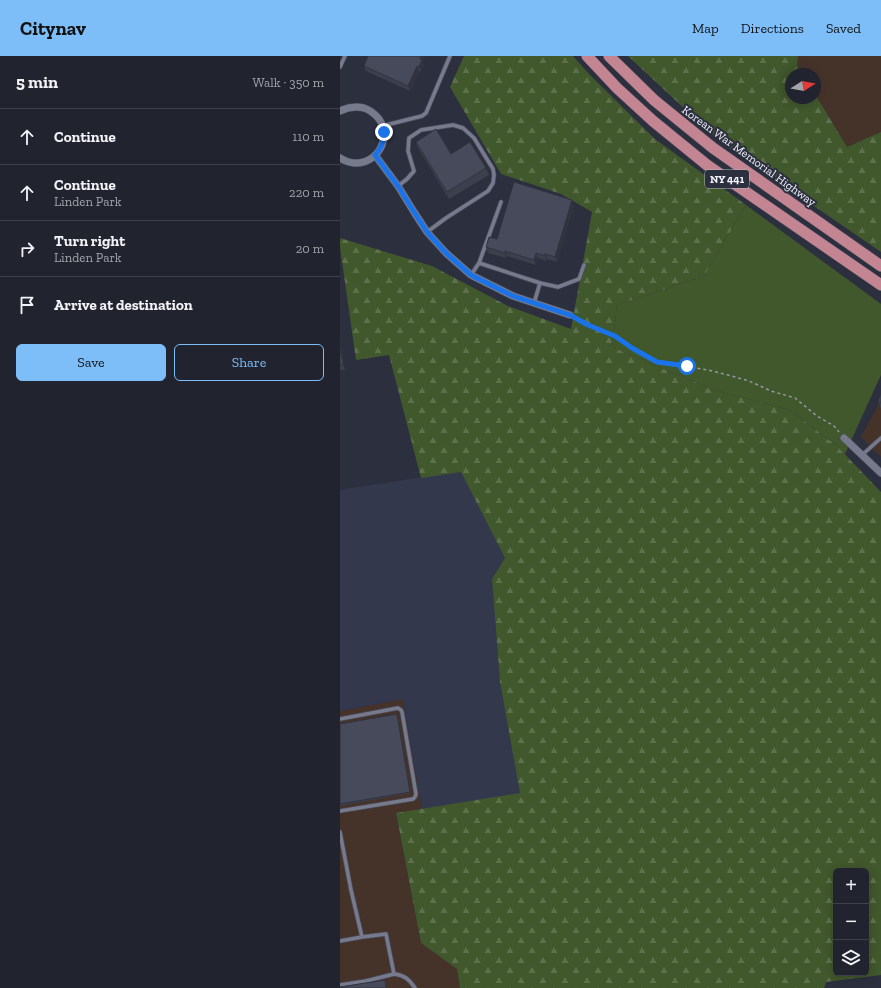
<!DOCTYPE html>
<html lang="en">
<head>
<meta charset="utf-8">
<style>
  :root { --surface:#21232e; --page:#292b36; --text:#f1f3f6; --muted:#a2a4aa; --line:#3e404a; --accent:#7dbef9 }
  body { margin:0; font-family:"Zilla Slab",serif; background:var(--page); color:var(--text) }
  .controls { position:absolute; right:12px; bottom:12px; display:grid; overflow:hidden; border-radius:6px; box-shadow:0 2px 10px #0003 }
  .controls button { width:36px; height:36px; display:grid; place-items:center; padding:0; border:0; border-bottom:1px solid var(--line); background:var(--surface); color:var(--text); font:20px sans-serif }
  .compass { position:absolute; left:445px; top:12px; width:36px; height:36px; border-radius:50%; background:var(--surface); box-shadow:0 2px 10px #0003; rotate:79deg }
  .stop { position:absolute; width:12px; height:12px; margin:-9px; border:3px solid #1a73e8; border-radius:50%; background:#fff }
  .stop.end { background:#1a73e8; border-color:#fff; box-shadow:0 1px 4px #0008 }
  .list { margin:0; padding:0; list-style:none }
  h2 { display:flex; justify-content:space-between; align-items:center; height:52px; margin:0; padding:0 16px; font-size:17px }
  h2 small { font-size:13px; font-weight:400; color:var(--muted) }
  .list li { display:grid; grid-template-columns:26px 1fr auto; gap:12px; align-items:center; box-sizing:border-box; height:56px; padding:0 16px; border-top:1px solid var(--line) }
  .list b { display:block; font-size:15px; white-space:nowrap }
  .list p { margin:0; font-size:13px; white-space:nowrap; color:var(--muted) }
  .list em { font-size:13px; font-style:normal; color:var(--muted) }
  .actions { display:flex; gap:8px; padding:12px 16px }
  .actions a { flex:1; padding:9px 0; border:1px solid var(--accent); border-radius:6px; text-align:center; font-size:14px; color:var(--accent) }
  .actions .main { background:var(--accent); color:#111 }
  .icon { flex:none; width:22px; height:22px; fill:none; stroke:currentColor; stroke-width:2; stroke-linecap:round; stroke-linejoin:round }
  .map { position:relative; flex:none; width:541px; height:932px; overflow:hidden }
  header { display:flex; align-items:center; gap:24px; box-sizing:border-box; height:56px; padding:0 20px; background:var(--accent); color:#111 }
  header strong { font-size:19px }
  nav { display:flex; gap:22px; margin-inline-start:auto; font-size:14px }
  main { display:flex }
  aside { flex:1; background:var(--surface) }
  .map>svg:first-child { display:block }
  .commercial { fill:#45332a }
  .built { fill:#33384d }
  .grass { fill:#41572c }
  .forest { fill:url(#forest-firs); fill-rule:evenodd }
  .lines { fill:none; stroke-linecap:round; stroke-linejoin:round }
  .lane-casing { stroke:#494c59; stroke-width:5 }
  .street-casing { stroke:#494c59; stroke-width:8 }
  .primary-casing { stroke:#494c59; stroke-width:12 }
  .path { stroke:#9396a2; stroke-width:1.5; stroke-dasharray:3 3; stroke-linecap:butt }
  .lane { stroke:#767a8c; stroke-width:3.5 }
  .street { stroke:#767a8c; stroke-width:7 }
  .primary { stroke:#c38591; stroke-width:11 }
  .wall { fill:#3c404d }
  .shaded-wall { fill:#31343f }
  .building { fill:#464a5a; stroke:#31343f }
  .route { stroke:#1a73e8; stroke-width:5 }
  .labels { text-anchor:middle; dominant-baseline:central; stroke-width:4; stroke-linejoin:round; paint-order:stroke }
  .shield { fill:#2c2f3e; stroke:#b6b8c4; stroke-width:1 }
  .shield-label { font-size:11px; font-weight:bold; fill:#f1f3fd }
  .street-label { font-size:12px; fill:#f1f3fd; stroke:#2c2f3e }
</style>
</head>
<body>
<header>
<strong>Citynav</strong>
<nav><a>Map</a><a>Directions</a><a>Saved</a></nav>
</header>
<main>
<aside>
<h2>5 min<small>Walk · 350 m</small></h2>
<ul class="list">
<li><svg class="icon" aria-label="ahead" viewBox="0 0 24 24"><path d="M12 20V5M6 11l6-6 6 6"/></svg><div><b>Continue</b></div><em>110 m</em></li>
<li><svg class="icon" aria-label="ahead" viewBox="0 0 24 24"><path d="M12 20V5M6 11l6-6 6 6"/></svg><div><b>Continue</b><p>Linden Park</p></div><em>220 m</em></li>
<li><svg class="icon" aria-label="right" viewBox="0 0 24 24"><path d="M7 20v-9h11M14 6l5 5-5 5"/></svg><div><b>Turn right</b><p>Linden Park</p></div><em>20 m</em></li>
<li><svg class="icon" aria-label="arrive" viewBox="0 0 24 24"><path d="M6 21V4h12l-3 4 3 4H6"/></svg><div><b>Arrive at destination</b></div></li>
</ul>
<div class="actions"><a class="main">Save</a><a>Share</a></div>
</aside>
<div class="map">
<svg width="541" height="932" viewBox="0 0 541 932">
  <defs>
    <pattern id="forest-firs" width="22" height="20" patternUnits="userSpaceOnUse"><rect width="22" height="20" fill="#41572c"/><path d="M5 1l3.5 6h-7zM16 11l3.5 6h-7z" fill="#5d704c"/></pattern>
  </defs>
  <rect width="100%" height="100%" fill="#2c2f3e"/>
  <path class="commercial" d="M458,0h83v76l-34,15 -32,-53v-20h-12l-6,-9z
    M541,344v57l-20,-20z
    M63,643l19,110 -26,5 25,129 36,26 3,19h-120v-277z"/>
  <path class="built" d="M121,415l44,87 -13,21 8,103 20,111 -98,16 -19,-110 -63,12v-221z"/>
  <path class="grass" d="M406,149l135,99v71l-36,79 -8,-8 -47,-36 -76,-20 -102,-43 5,-42 87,-29z"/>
  <path class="forest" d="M124,0h109l17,19 65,64 91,66 -42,71 -87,29 -5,42 102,43 76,20 47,36 44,46v483l-55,7 -2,6h-364l-3,-19 -36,-26 -25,-130 124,-20 -20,-111 -8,-103 13,-21 -44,-86 -40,6 -32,-123 -33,5 -16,-113v-9l92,28 76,40 63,23 21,-117 -31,-18 -60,-20 -51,-87zM496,815h30v102h-30z
    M288,0h170l-1,9 6,9h-12v24h24v-4l32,53 34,-15v120l-163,-112z"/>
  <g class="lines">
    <defs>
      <path id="lane" d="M0,11l5,-11
        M42,70l40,-10 4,-3 24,-57
        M58,130l9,-7 7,-8 -6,-20 1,-13 12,-8 32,-5 10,3 11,10 19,31 1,6 -1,8 -5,8 -42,27 -19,14
        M139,207l22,-61
        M131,219l8,-12 61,20 -6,20
        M200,227l18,4 21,-8 5,-14
        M522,399l19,-17
        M0,663l58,-11 3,2 1,2 14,82 -1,3 -2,2 -73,12
        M0,776l11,58 11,47 24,-3 8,40 -28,7 -26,4
        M0,885l22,-4
        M54,918c10,1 15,5 21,14"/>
      <path id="street" d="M0,55c8,-4 15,-5 24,-3 6,2 11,6 15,11 13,18 -1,45 -24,44 -6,0 -10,-2 -15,-5
        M35,99l23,31 16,26 13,20 19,21 25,22 42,21 57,19
        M504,382l37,35"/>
      <path id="primary" d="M247,0l30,32 36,33 54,44 174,120
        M269,0l45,44 59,48 168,118"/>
    </defs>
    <use href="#lane" class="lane-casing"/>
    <use href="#street" class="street-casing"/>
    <use href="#primary" class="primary-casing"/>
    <path class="path" d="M237,263l11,6 27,11 17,12 25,14 51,8 20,5 21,6 22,10 24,7 22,18 17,10 5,6"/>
    <use href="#lane" class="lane"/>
    <use href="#street" class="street"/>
    <use href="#primary" class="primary"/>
  </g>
  <path class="wall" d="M83,6l1,3 -3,7 -2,-1 -9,20 -44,-20 -2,-5z
    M76,86l35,12 35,14 3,7 -40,24 -31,-51z
    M234,149l-17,57 -10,-3 -1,2 -8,-3 -2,7 -29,-9 -1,2 -18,-5 -2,-6 11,-8z
    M0,285l5,29h-5z
    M541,338v14l-1,-1 -2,-6z
    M57,658l13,79 -70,13v-82z"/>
  <path class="shaded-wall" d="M81,0h5l-3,6 1,3 -3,7 -2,-5 1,-8z
    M77,10l2,5 -9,20 -2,-5z
    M232,144l2,5 -17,57 -2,-5z
    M165,195l2,5 -1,2 -1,-5z
    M196,197l2,5 -2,7 -2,-5z
    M205,198l2,5 -1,2 -1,-5z
    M0,285l5,29 -2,-6 -3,-17z"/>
  <path class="building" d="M28,0h53l-1,3 2,1 -3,7 -2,-1 -9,20 -44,-20z
    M96,73l15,25 19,-12 16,26 -39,24 -31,-50z
    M174,126l58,18 -17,57 -10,-3v2l-9,-3 -2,7 -29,-9v2l-19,-6 3,-10 8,2z
    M0,291l3,17 -3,1z
    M541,338v9l-3,-2z
    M57,658l13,78 -70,12v-80z
    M45,924l1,8h-46v-1z"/>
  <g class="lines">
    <path class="route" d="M44,76c0,9 -2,16 -9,23l23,31 16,26 13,20 19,21 25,22 42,21 57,19 18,10 27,11 17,12 25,14 30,4"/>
  </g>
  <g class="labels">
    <rect class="shield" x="365" y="114" width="44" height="18" rx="3"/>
    <g class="shield-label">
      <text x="387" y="123">NY 441</text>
    </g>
    <g class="street-label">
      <text transform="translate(409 100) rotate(36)">Korean War Memorial Highway</text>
    </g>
  </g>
</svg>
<div class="controls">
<button>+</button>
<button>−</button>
<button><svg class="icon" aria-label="layers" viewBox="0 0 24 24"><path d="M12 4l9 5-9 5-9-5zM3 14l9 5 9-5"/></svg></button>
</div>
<svg class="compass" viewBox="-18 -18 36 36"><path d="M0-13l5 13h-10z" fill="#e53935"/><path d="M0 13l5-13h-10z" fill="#a2a4aa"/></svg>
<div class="stop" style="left:347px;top:310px"></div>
<div class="stop end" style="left:44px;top:76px"></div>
</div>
</main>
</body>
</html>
